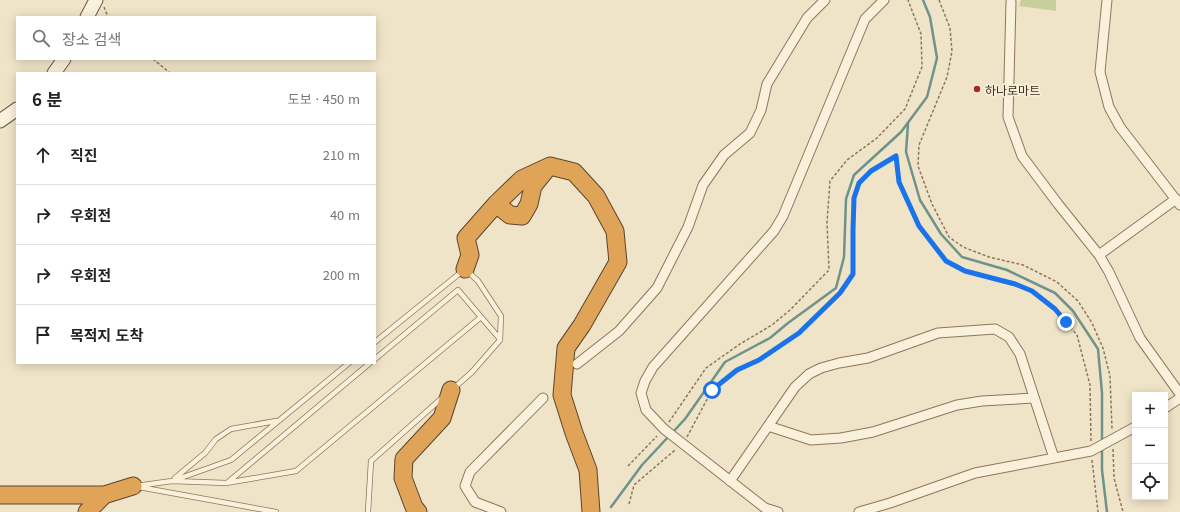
<!DOCTYPE html>
<html lang="ko">
<head>
<meta charset="utf-8">
<style>
  :root { --surface:#fff; --page:#f6f6f6; --text:#222; --muted:#767676; --line:#e0e0e0 }
  body { margin:0; font-family:Georgia,"Noto Sans KR",serif; background:var(--page); color:var(--text) }
  .controls { position:absolute; right:12px; bottom:12px; display:grid; overflow:hidden; border-radius:0px; box-shadow:0 2px 10px #0003 }
  .controls button { width:36px; height:36px; display:grid; place-items:center; padding:0; border:0; border-bottom:1px solid var(--line); background:var(--surface); color:var(--text); font:20px sans-serif }
  .stop { position:absolute; width:12px; height:12px; margin:-9px; border:3px solid #1a73e8; border-radius:50%; background:#fff }
  .stop.end { background:#1a73e8; border-color:#fff; box-shadow:0 1px 4px #0008 }
  .list { margin:0; padding:0; list-style:none }
  h2 { display:flex; justify-content:space-between; align-items:center; height:52px; margin:0; padding:0 16px; font-size:17px }
  h2 small { font-size:13px; font-weight:400; color:var(--muted) }
  .list li { display:grid; grid-template-columns:26px 1fr auto; gap:12px; align-items:center; box-sizing:border-box; height:60px; padding:0 16px; border-top:1px solid var(--line) }
  .list b { display:block; font-size:15px; white-space:nowrap }
  .list em { font-size:13px; font-style:normal; color:var(--muted) }
  .icon { flex:none; width:22px; height:22px; fill:none; stroke:currentColor; stroke-width:2; stroke-linecap:round; stroke-linejoin:round }
  .map { position:relative; flex:none; width:1180px; height:512px; overflow:hidden }
  .search { position:absolute; background:var(--surface); box-shadow:0 2px 10px #0003; left:16px; top:16px; width:360px; height:44px; display:flex; align-items:center; gap:10px; box-sizing:border-box; padding:0 14px; border-radius:0px; color:var(--muted); font-size:15px }
  .panel { position:absolute; background:var(--surface); box-shadow:0 2px 10px #0003; left:16px; top:72px; width:360px; height:292px; border-radius:0px }
  .map>svg:first-child { display:block }
  .green { fill:#c9cf9b }
  .lines { fill:none; stroke-linecap:round; stroke-linejoin:round }
  .stream { stroke:#6f938a; stroke-width:2.5 }
  .lane-casing { stroke:#8d765c; stroke-width:6 }
  .street-casing { stroke:#8d765c; stroke-width:11 }
  .secondary-casing { stroke:#6f573f; stroke-width:15 }
  .highway-casing { stroke:#5b4430; stroke-width:19 }
  .path { stroke:#8d765c; stroke-width:1.5; stroke-dasharray:3 2; stroke-linecap:butt }
  .lane { stroke:#faf1dc; stroke-width:4.5 }
  .street { stroke:#faf1dc; stroke-width:9 }
  .secondary { stroke:#faf1dc; stroke-width:13 }
  .highway { stroke:#e0a458; stroke-width:17 }
  .route { stroke:#1a73e8; stroke-width:5 }
  .poi-dot { fill:#9e2a2b; stroke:#f7eed8; stroke-width:1.5 }
  .labels { text-anchor:middle; dominant-baseline:central; stroke-width:3.5; stroke-linejoin:round; paint-order:stroke }
  .poi-label { font-size:12px; fill:#3d2e20; stroke:#f7eed8; text-anchor:start }
</style>
</head>
<body>
<div class="map">
<svg width="1180" height="512" viewBox="0 0 1180 512">
  <rect width="100%" height="100%" fill="#f0e4c8"/>
  <path class="green" d="M1021,0h35v11l-37,-5z"/>
  <g class="lines">
    <path class="stream" d="M908,124l-2,28 14,48 21,34 21,23 45,13 48,23 18,18 25,38 4,44v49
      M672,433l13,-14 40,-57 45,-24 18,-15 48,-35 8,-31 2,-58 8,-24 47,-43 26,-35 10,-39 -7,-41 -7,-17
      M1102,447v23l5,42
      M611,507l31,-42 27,-29"/>
    <defs>
      <path id="lane" d="M375,342l90,-73 13,12 23,35 -1,24 -28,32 -18,16
        M375,359l83,-69 23,27
        M175,478l30,-25 11,-14 15,-10 45,-8
        M172,481l54,2 70,-12 185,-154 19,22
        M227,483l143,-120
        M136,486l36,-5 59,-21 118,-97
        M139,487l137,25
        M368,512l3,-51 71,-63"/>
      <path id="street" d="M1107,0l-7,72 9,35 11,20 60,78
        M1011,2l-3,115 14,39 36,48 41,51 10,17 31,66 40,56
        M1099,255l77,-56
        M577,364l42,-33 38,-43 31,-61 15,-42 21,-30 26,-22 11,-23 6,-26 40,-66 18,-18
        M1165,408l15,-10
        M768,426l43,14 30,-2 32,-6 84,-27 25,-4 52,-3
        M730,481l65,-94 14,-13 12,-6 18,-5 29,-5 70,-25 57,-4 14,8 11,17 34,104
        M501,512l-26,-10 -10,-16 5,-14 73,-74
        M778,512l-13,-4 -101,-79 -18,-19 -5,-17 4,-12 8,-14 121,-136 9,-15 82,-197 19,-19
        M859,512l31,-9 85,-30 116,-22 44,-24"/>
      <path id="secondary" d="M87,17l9,-17
        M54,73l10,-14
        M0,121l17,-12"/>
      <path id="highway" d="M496,204l14,11 12,1 7,-12 4,-18 13,-16
        M465,269l5,-14 -4,-17 30,-34 26,-25 28,-13 24,6 22,24 19,35 3,31 -36,63 -16,23 -4,47 12,38 14,37 3,42
        M0,495h104
        M87,512l17,-17 29,-9
        M418,512l-4,-5 -11,-29 1,-19 38,-41 9,-28"/>
    </defs>
    <use href="#lane" class="lane-casing"/>
    <use href="#street" class="street-casing"/>
    <use href="#secondary" class="secondary-casing"/>
    <use href="#highway" class="highway-casing"/>
    <path class="path" d="M939,0l11,28 2,23 -5,26 -28,68 -1,21 14,38 17,33 14,10 26,10 34,8 34,17 21,19 14,22 11,25 7,28 2,53
      M104,7l4,10
      M153,59l17,14
      M669,422l37,-54 34,-24 32,-19 18,-15 39,-40 -2,-47 3,-42 17,-21 30,-22 28,-29 17,-42 -1,-33 -13,-34
      M687,437l25,-47 25,-20 22,-10 40,-27 41,-40 13,-19v-44l1,-32 5,-15 12,-12 26,-15 2,26 20,44 27,35 19,10 50,13 18,7 22,18 22,26 13,50 1,56
      M1113,449l1,29 9,34
      M1092,460l6,52
      M628,466l29,-30
      M629,504l5,-19 41,-35"/>
    <use href="#lane" class="lane"/>
    <use href="#street" class="street"/>
    <use href="#secondary" class="secondary"/>
    <use href="#highway" class="highway"/>
  </g>
  <g class="lines">
    <path class="route" d="M712,390l25,-20 22,-10 40,-27 41,-40 13,-19v-44l1,-32 5,-15 12,-12 25,-15 3,26 20,44 27,35 19,10 50,13 17,7 23,18 11,13"/>
  </g>
  <circle class="poi-dot" cx="977" cy="89" r="4"/>
  <g class="labels">
    <g class="poi-label">
      <text x="985" y="89">하나로마트</text>
    </g>
  </g>
</svg>
<div class="controls">
<button>+</button>
<button>−</button>
<button><svg class="icon" aria-label="locate" viewBox="0 0 24 24"><circle cx="12" cy="12" r="6"/><path d="M12 2v4M12 18v4M2 12h4M18 12h4"/></svg></button>
</div>
<div class="stop" style="left:712px;top:390px"></div>
<div class="stop end" style="left:1066px;top:322px"></div>
<div class="search"><svg class="icon" aria-label="search" viewBox="0 0 24 24"><circle cx="10" cy="10" r="6"/><path d="M15 15l6 6"/></svg>장소 검색</div>
<section class="panel">
<h2>6 분<small>도보 · 450 m</small></h2>
<ul class="list">
<li><svg class="icon" aria-label="ahead" viewBox="0 0 24 24"><path d="M12 20V5M6 11l6-6 6 6"/></svg><div><b>직진</b></div><em>210 m</em></li>
<li><svg class="icon" aria-label="right" viewBox="0 0 24 24"><path d="M7 20v-9h11M14 6l5 5-5 5"/></svg><div><b>우회전</b></div><em>40 m</em></li>
<li><svg class="icon" aria-label="right" viewBox="0 0 24 24"><path d="M7 20v-9h11M14 6l5 5-5 5"/></svg><div><b>우회전</b></div><em>200 m</em></li>
<li><svg class="icon" aria-label="arrive" viewBox="0 0 24 24"><path d="M6 21V4h12l-3 4 3 4H6"/></svg><div><b>목적지 도착</b></div></li>
</ul>
</section>
</div>
</body>
</html>
